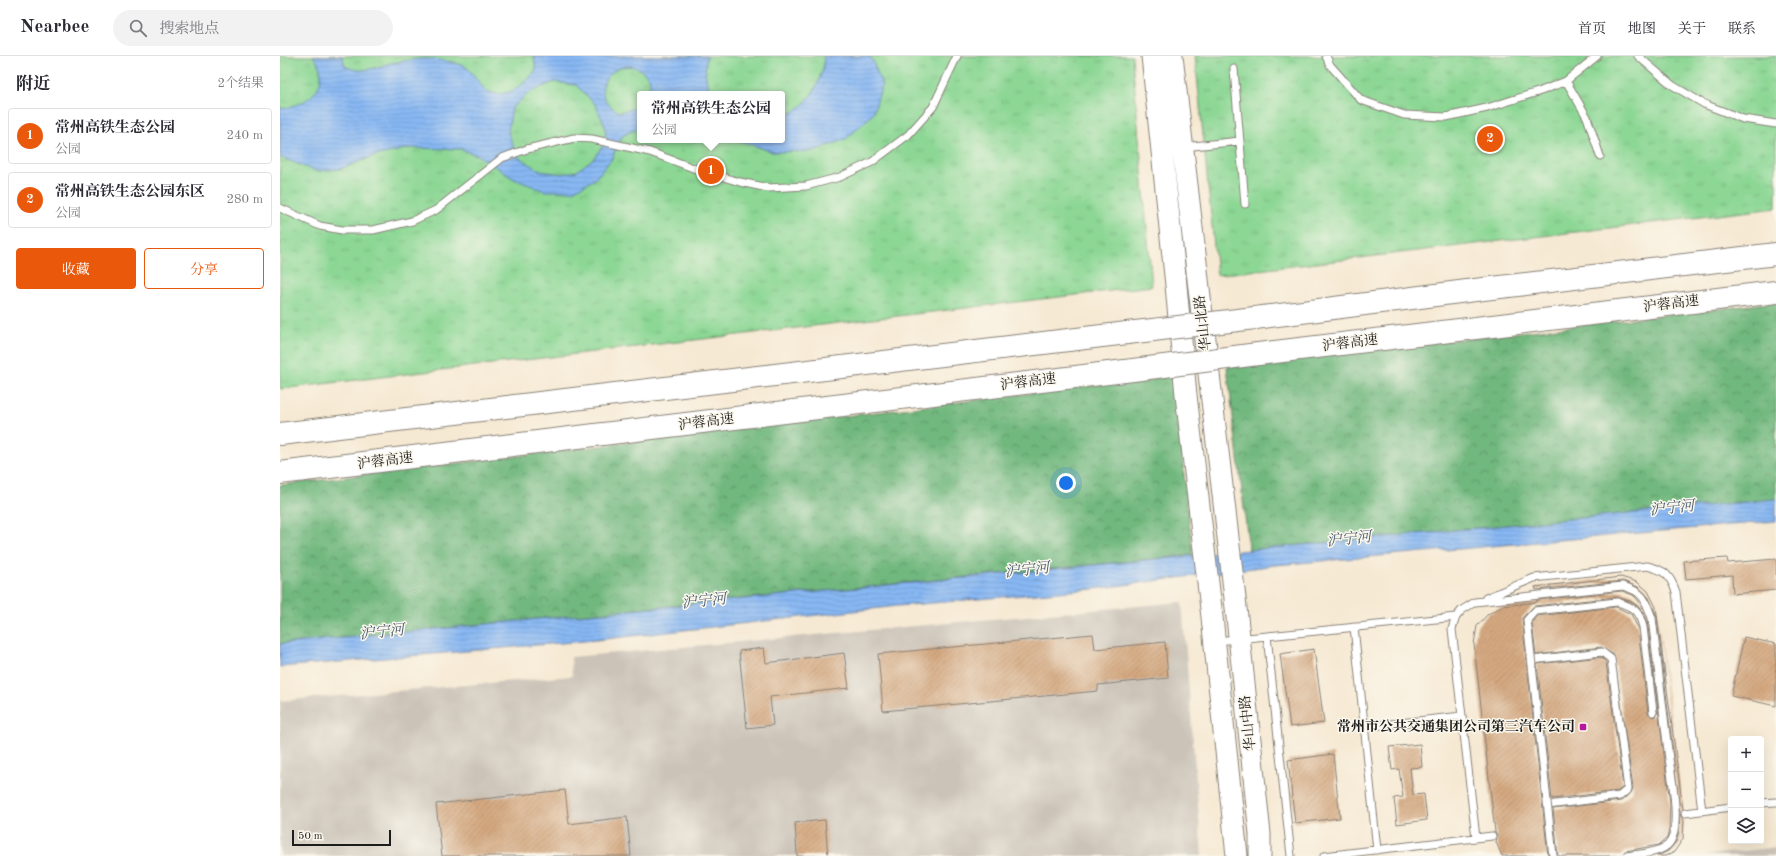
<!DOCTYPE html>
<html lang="zh">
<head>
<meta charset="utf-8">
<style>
  :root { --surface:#fff; --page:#f2f2f3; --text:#2b2b33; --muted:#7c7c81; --line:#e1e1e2; --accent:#ea580c }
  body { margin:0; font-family:"Old Standard TT","Noto Serif SC",serif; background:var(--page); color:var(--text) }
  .controls { position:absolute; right:12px; bottom:12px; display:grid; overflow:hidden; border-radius:4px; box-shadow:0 4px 16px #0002 }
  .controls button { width:36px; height:36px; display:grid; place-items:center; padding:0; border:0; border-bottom:1px solid var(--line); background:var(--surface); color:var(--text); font:20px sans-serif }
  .scale { position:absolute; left:12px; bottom:10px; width:99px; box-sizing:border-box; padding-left:4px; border:2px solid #1c1c1c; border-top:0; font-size:11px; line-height:14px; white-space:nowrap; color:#1c1c1c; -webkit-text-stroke:3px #fbf7ec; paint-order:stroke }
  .you { position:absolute; left:786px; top:427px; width:14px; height:14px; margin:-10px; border:3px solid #fff; border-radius:50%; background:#1a73e8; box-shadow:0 0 0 6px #1a73e833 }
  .badge { display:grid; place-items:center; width:26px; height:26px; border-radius:50%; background:var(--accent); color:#fff; font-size:13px; font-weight:700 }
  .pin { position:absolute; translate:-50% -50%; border:2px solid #fff; box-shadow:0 1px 4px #0006 }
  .popup { position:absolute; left:357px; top:35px; width:148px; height:52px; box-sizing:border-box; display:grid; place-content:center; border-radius:4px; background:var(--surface); filter:drop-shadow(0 1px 3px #0005); font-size:13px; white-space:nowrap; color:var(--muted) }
  .popup b { font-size:15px; color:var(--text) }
  .popup::after { content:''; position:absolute; left:50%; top:100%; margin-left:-8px; border:8px solid transparent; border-top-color:var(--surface) }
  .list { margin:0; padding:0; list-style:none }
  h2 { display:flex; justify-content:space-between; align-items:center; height:52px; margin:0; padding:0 16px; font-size:17px }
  h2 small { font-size:13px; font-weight:400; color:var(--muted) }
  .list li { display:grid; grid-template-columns:26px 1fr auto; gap:12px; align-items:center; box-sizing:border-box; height:56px; margin:0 8px 8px; padding:0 8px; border:1px solid var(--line); border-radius:4px }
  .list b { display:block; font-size:15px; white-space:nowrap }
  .list p { margin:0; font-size:13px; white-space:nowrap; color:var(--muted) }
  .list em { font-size:13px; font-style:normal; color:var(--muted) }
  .actions { display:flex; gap:8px; padding:12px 16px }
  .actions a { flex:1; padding:9px 0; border:1px solid var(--accent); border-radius:4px; text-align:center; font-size:14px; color:var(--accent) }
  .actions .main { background:var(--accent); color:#fff }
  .icon { flex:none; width:22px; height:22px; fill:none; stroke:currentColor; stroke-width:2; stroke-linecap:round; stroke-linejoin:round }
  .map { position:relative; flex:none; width:1496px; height:800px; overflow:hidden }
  header { display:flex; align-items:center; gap:24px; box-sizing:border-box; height:56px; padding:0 20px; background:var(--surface); border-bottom:1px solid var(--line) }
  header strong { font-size:19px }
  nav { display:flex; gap:22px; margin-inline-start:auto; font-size:14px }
  .search { width:280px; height:36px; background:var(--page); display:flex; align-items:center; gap:10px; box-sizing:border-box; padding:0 14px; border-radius:22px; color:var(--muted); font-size:15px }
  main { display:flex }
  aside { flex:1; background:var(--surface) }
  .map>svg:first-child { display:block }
  .industrial { fill:#cbc3b8 }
  .forest { fill:url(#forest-crowns); stroke:#466a4d }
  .park { fill:url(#park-tufts); stroke:#547a58; fill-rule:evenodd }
  .water { fill:url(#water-rules); stroke:#526a88; fill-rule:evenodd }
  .building { fill:url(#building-hatch) }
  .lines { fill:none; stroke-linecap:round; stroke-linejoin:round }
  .lane-casing { stroke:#898278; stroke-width:9 }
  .secondary-casing { stroke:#898278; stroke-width:23 }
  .highway-casing { stroke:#898278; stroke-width:24 }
  .lane { stroke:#fff; stroke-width:7 }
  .secondary { stroke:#fff; stroke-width:21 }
  .highway { stroke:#fff; stroke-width:22 }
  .lane-bridge-casing { stroke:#898278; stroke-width:9; stroke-linecap:butt }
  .highway-bridge-casing { stroke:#898278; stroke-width:24; stroke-linecap:butt }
  .lane-bridge { stroke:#fff; stroke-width:7 }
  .highway-bridge { stroke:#fff; stroke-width:22 }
  .poi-dot { fill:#b5179e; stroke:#fbf7ec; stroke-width:1.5 }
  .labels { text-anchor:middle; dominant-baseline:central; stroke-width:3; stroke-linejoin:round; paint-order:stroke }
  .street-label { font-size:14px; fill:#1c1c1c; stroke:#fbf7ec }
  .poi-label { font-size:14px; font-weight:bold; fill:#1c1c1c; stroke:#fbf7ec; text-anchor:end }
  .water-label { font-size:15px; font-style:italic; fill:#475a72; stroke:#fbf7ec }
</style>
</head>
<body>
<header>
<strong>Nearbee</strong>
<div class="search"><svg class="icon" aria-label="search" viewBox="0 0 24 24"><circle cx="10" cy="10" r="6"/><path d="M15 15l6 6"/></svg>搜索地点</div>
<nav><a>首页</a><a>地图</a><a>关于</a><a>联系</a></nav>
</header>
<main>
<aside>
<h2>附近<small>2个结果</small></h2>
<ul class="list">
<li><span class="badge">1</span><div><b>常州高铁生态公园</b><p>公园</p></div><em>240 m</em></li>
<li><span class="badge">2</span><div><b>常州高铁生态公园东区</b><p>公园</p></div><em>280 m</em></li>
</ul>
<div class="actions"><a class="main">收藏</a><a>分享</a></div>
</aside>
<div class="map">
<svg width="1496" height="800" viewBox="0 0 1496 800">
  <defs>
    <pattern id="forest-crowns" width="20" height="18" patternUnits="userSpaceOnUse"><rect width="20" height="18" fill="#71b87e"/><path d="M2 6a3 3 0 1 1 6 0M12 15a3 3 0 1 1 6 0" fill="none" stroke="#5c9566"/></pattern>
    <pattern id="park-tufts" width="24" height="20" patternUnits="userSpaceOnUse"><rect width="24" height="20" fill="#8cd794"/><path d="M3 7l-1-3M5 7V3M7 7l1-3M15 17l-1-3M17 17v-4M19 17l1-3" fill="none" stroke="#78b87f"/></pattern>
    <pattern id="water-rules" width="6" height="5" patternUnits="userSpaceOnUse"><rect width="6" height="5" fill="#87b7f3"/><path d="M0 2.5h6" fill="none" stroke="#749dd0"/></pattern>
    <pattern id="building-hatch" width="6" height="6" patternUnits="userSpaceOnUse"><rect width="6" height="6" fill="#d4a880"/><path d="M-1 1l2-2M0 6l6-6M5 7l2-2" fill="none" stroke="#b5906e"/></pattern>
  </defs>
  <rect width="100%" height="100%" fill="#fbf7ec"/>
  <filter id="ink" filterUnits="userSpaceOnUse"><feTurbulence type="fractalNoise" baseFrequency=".025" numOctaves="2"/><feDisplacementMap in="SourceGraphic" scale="8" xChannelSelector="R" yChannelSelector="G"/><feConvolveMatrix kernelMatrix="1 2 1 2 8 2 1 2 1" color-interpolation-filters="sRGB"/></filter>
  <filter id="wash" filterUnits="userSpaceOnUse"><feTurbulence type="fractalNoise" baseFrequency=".012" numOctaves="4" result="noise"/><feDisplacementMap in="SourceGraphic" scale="16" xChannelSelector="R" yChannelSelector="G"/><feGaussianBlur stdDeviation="0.9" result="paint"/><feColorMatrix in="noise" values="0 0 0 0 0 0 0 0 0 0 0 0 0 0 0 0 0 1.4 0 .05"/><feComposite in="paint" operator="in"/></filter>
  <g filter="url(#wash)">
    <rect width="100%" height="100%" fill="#f6e9d3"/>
    <path class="industrial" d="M902,546l20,254h-922v-155l292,-25 -1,-19z
      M1496,791v9h-74z"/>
    <path class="forest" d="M1496,246v197l-527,51 -22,-183z
      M893,320l20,179 -913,89v-159z"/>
    <path class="park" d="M0,0h852l20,230 -872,103zM360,38h142v46h-142z
      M915,0h581v152l-559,67z"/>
    <path class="water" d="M33,0h29l3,10c18,9 29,1 47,-3 10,-2 29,-5 39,-4 10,1 24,3 33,7 10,5 14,19 23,25 18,10 39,-7 49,-21l-2,-14h173c-3,14 -2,26 5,38h-63l1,-14c-3,-4 -7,-9 -11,-11 -23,-13 -57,23 -20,43l14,-3 7,-4v22l-18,9 -11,24 -16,19 -22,12h-28l-31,-12 -35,-23 -18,-7 -51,-1 -36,8 -34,13 -25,2 -35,-14v-49c5,1 8,0 12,-2 24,-6 39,-28 21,-50zM274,26l22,3 19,19 10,22 1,15 -12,17 -17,13 -15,3 -22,-3 -23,-15 -9,-24 4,-24 18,-16z
      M543,0h45l4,3 10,26 -9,29 -27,25 -32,12 -41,1 -35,-12h44v-22c20,-9 33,-23 39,-44 2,-6 4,-11 2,-18z
      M1496,443v22l-500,44 -183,24 -195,17 -302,34 -316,27v-23z"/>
    <g id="blocks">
      <path class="building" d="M1447,502l1,5 48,-4v31l-43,4 -1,-19 -46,4 -2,-18z
        M1341,521l16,5 11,9 8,16 27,202 -3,4 -23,-196 -8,-19 -11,-11 -15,-6 -87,9 -1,-3z
        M1342,535l11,4 5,5 9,19 23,184 -1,26 -2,9 -8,7 -34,6 -4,5h-63l-5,-47 68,-8 10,-8 2,-5 -19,-133 -13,-8 -65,8 -4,-33 5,-6 79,-9 15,7 7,14 10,85 3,3 3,1 3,-3 1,-3 -12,-91 -8,-14 -8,-5 -14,-4 -82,9 -12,12 26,238h-46l-6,-14 1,-6 -2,-4 -21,-188 3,-18 11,-12 15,-8 34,-4v-2z
        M813,578l2,15 70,-7 3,36 -70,7v6l-215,20 -5,-57z
        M1464,581l32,7v62l-45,-10z
        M484,592l2,15 78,-10 5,35 -79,9 3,28 -26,3 -8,-77z
        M1034,593l10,74 -34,4 -10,-73z
        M1321,601l5,5 17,125 -5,4 -66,8 -15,-135z
        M1140,688l2,23 -12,1 3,27 11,-1 3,26 -30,4 -3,-26 9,-1 -4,-28 -7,1 -3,-23z
        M1053,698l7,64 -45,5 -7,-63z
        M285,734l4,34 58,-7 4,39h-189l-6,-52z
        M1400,758l4,7 -1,18 -9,13 -9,4h-8l11,-5 8,-9 3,-11z
        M545,764l3,36h-31l-2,-33z"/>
    </g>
  </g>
  <g filter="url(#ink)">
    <use href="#blocks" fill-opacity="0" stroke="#898278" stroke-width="1"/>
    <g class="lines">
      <defs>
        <path id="lane" d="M1046,0l4,9 31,35 43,15 42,2 41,-9 54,-17 25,-10 31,-25
          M1358,0l34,29 32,19 39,15 33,5
          M954,13l11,135
          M1286,25l21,36 13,39
          M904,91l56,-6
          M0,152l40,18 22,4h31l39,-9 24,-11 66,-52 25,-9 47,-11 18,1 58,13 46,17 44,13 28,6 38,-2 34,-9 32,-15 36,-27 25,-28 24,-51
          M1206,542l48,-20 113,-12c18,4 23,9 29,26l26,219
          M1337,546c17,5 22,9 26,25l10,85
          M1176,561l-4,12 24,209
          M1074,571l23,223
          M987,580l24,220
          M937,585l239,-24 6,-7 13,-8 148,-16c20,6 22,12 29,32l16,133
          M1252,604l70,-8 9,7 17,130 -8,7 -72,9
          M1084,671l98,-11
          M1481,747l15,-1
          M1405,757l46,-6
          M1044,800l168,-20"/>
        <path id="secondary" d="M872,0l24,229 10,110 26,222 25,239
          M892,0l62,533 26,245v22"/>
        <path id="highway" d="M975,262l220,-28 301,-36
          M978,298l518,-62
          M0,378l847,-101
          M0,417l853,-103"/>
      </defs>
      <use href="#lane" class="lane-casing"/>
      <use href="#secondary" class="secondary-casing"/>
      <use href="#highway" class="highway-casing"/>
      <use href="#lane" class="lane"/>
      <use href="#secondary" class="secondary"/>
      <use href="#highway" class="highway"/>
      <defs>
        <path id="lane-bridge" d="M1273,800l-26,-236 8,-9 82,-9
          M1346,800c13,-2 28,-2 39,-9 20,-11 5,-76 3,-96"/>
        <path id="highway-bridge" d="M847,277l128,-15
          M853,314l125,-16"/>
      </defs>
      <use href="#lane-bridge" class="lane-bridge-casing"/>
      <use href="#highway-bridge" class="highway-bridge-casing"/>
      <use href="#lane-bridge" class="lane-bridge"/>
      <use href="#highway-bridge" class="highway-bridge"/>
    </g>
  </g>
  <rect class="poi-dot" x="1299" y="667" width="8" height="8" rx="2"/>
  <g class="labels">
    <g class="street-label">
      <text transform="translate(1391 248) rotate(-7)">沪蓉高速</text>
      <text transform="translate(923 267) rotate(-97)">华山北路</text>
      <text transform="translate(1070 287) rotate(-7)">沪蓉高速</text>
      <text transform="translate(748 326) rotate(-7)">沪蓉高速</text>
      <text transform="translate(426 366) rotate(-7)">沪蓉高速</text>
      <text transform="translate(105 405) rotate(-7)">沪蓉高速</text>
      <text transform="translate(968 667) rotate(-96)">华山中路</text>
    </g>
    <g class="poi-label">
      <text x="1295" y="671">常州市公共交通集团公司第三汽车公司</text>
    </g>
    <g class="water-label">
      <text transform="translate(1392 453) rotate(-6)">沪宁河</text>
      <text transform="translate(1069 484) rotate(-6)">沪宁河</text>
      <text transform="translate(747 515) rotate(-6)">沪宁河</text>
      <text transform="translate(424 546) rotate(-6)">沪宁河</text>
      <text transform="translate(102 577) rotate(-6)">沪宁河</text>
    </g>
  </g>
</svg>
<div class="controls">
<button>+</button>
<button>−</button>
<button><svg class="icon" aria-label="layers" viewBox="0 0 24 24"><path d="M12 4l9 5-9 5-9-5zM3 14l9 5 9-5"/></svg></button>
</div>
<div class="scale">50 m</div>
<div class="you"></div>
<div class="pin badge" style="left:431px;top:115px">1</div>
<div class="popup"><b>常州高铁生态公园</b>公园</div>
<div class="pin badge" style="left:1210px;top:83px">2</div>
</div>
</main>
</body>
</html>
